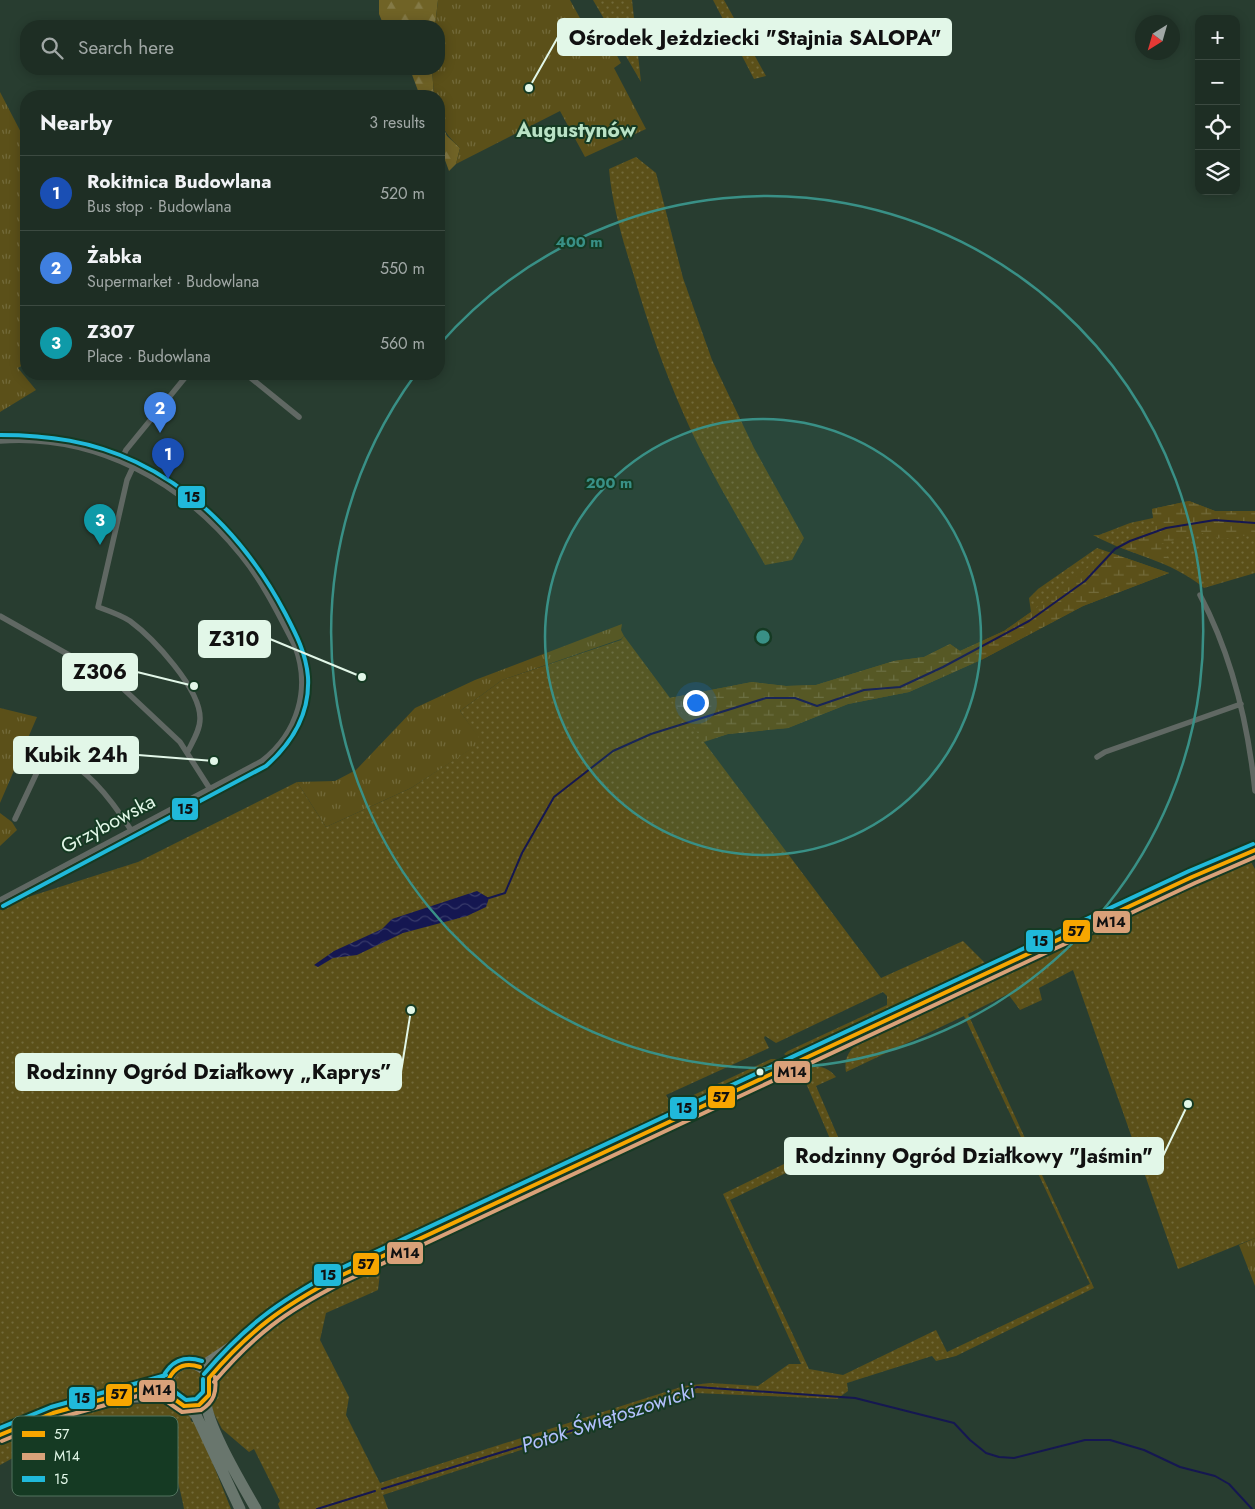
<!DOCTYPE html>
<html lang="en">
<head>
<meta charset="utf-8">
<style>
  :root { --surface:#1e2e24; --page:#2b3a31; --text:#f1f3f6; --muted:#a1a8a6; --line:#3c4a41; --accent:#a1b6a8 }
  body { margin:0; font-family:Jost,sans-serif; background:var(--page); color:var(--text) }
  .controls { position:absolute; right:15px; top:15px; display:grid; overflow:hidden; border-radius:10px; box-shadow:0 2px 12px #0003 }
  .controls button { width:45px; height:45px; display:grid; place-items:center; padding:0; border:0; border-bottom:1px solid var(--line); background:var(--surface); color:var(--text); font:25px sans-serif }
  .compass { position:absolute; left:1135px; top:15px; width:45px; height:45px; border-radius:50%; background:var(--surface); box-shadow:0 2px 12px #0003; rotate:217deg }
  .you { position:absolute; left:695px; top:702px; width:18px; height:18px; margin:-12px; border:4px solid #fff; border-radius:50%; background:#1a73e8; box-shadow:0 0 0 8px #1a73e833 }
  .badge { display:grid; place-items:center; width:32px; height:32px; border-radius:50%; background:var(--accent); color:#fff; font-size:16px; font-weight:700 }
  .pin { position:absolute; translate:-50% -41px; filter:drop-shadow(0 1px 2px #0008) }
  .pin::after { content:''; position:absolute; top:26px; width:18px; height:15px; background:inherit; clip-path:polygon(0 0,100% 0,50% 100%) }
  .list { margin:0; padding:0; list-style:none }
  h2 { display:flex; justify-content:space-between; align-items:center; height:65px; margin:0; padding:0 20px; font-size:21px }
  h2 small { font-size:16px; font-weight:400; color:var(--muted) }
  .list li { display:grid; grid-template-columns:32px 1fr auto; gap:15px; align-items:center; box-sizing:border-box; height:75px; padding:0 20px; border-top:1px solid var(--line) }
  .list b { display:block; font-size:19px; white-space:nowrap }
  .list p { margin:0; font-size:16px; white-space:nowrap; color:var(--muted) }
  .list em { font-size:16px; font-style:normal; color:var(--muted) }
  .icon { flex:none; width:28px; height:28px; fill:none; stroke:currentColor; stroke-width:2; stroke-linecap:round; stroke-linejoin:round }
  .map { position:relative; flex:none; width:1255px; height:1509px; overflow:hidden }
  .search { position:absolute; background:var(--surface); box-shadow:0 2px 12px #0003; left:20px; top:20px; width:425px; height:55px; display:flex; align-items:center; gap:12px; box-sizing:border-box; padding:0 18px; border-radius:20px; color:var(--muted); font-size:19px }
  .panel { position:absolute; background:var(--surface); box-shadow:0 2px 12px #0003; left:20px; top:90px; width:425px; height:290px; border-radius:20px }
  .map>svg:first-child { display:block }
  .grass { fill:url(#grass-dots) }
  .forest { fill:url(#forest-firs) }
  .wetland { fill:url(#wetland-marsh) }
  .park { fill:url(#park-tufts) }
  .water { fill:url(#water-waves) }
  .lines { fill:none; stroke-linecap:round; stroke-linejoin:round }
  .stream { stroke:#151751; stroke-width:2 }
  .street { stroke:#606863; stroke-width:5.5 }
  .primary { stroke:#6f7972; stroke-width:10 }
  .highway { stroke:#69766d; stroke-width:11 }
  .bus-1-casing { stroke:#153a23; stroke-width:8 }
  .bus-2-casing { stroke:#153a23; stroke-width:8 }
  .bus-3-casing { stroke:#153a23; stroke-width:8 }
  .bus-1 { stroke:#f7a600; stroke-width:4 }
  .bus-2 { stroke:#d9a179; stroke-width:4 }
  .bus-3 { stroke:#20b9da; stroke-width:4 }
  .ring { fill:none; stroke:#399086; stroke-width:2.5 }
  .bus-dot { fill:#e2f7e8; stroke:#153a23; stroke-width:2 }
  .labels { text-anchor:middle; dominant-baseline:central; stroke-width:4; stroke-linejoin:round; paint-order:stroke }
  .street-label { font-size:20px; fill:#e2f7e8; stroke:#153a23 }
  .neighbourhood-label { font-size:21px; font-weight:bold; fill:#b9e2c5; stroke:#153a23 }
  .water-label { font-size:21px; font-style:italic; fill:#b3c1fd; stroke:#153a23 }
  .key { fill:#153a23; stroke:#52735e; stroke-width:1 }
  .key-label { font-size:14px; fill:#e2f7e8 }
  .centre { fill:#399086; stroke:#153a23; stroke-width:2.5 }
  .ring-label { font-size:15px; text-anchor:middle; font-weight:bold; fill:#399086; stroke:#153a23; stroke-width:4; stroke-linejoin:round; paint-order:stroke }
  .leader { fill:none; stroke:#e2f7e8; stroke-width:2 }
  .callout-dot { fill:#e2f7e8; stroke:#153a23; stroke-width:2 }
  .callout { fill:#e2f7e8; stroke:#e2f7e8; stroke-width:2 }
  .callout-label { font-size:21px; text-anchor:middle; font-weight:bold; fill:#111 }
  .line-badge { stroke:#153a23; stroke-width:2 }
  .pale-badge-label { font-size:14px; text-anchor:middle; font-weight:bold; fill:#111 }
</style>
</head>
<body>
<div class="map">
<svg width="1255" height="1509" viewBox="0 0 1255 1509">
  <defs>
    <pattern id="grass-dots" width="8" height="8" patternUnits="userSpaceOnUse" patternTransform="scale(1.25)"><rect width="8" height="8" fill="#5b5019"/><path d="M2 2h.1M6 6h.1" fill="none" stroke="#726a3a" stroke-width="1.8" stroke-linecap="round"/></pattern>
    <pattern id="forest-firs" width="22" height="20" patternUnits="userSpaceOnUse" patternTransform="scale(1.25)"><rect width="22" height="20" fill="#706326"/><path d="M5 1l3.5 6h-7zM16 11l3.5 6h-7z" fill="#847a46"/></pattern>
    <pattern id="wetland-marsh" width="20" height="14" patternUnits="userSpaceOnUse" patternTransform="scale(1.25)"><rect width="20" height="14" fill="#5b5019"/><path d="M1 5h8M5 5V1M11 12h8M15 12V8" fill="none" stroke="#726a3a"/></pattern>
    <pattern id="park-tufts" width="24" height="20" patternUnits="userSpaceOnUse" patternTransform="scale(1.25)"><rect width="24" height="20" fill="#5b5019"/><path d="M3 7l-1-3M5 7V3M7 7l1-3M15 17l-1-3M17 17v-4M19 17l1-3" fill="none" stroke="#726a3a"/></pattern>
    <pattern id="water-waves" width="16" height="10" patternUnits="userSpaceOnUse" patternTransform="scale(1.25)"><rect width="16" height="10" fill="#151751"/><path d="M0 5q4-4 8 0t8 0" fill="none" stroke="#373a6a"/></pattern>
  </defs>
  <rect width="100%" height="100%" fill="#283d30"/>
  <path class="grass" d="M593,0h39l9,82z
    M713,0h11l42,76 -12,3z
    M636,157l20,16 27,105 29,82 42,88 50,90 -12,22 -27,5c-28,-49 -58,-98 -81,-150 -20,-45 -36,-91 -50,-139 -11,-35 -22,-71 -25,-107z
    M1189,501l26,10h40v62l-51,15c-35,-29 -73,-32 -111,-53h6l31,-12 23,-5 -1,-9z
    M1097,548l72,25 -86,33 -100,53 -74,33 -61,12 -60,24 -60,6 -24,8 177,236 82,-37 22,22 185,-85 85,-34 -463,215 -8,-5 4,-3 99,-46v-9l-4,-4 -107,51 -11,-7 -1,2 5,10 -103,47 6,10 99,-46h6l1,4 -28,14 -3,4 -432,201 -113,79c-25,-4 -24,1 -40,18l-120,31 -42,19v-519l25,-12 113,-36 159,-80 29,45 85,-39 70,-46 -21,-31 42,-31 119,-40 3,-4 46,62 82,-16 34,4 30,-1 78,-24 30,-4 26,-13 10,7 44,-20 27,-19 -2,-14 9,-9z
    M1248,857l6,1 -3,4 4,7v369l-77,31 -105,-299 -34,18 3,12 -22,10 -12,-16 -40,20 126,274 -138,68 -20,5 -4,-5 -85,27 1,8 -11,8 -142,-6 -312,102 5,14h-108l-2,-5 2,-3 -26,-52 -5,3 -27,-23 -12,-23 6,-29 58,-53 34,-25 73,-34 -3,25 -52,23 -6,27 29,57 -3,18 34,68 304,-97 26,-3 48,3 31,-22h12l-78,-170 108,-53 -32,-74c14,-1 27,-3 37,10l-20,9 26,60 -112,54 79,169 34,6 93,-45 11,22 143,-68 -126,-268 -118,56c-3,-16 6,-25 18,-34l190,-89h16l-5,-8z
    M171 1385a18 18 0 1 1 36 0a18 18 0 1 1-36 0Z
    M158,1399c12,1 27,10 35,18l-3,2 2,3 4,-1 35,88h-47c-2,-11 -5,-23 -8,-34 -8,-30 -13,-47 -47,-52 -7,-1 -15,-3 -23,-3 -30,0 -79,31 -106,45v-22c50,-22 102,-37 157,-41z"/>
  <path class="forest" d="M379,0h59l-3,26h-51l-5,-12z
    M406,69h26l2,27h-14l-9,-24z
    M439,119l8,17 13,12 -4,16 -7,7 -10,-27z"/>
  <path class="wetland" d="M1189,501l26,10h40v23l-33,5 -20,-6 -42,11 12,22 -56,-20 39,-19 -3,-18z
    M1108,552l61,21 -86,33 -100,53 -74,33 -61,12 -60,24 -60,6 -24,7 -34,-43 82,-16 34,4 30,-1 78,-24 30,-4 26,-13 10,7 44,-20 27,-19z"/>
  <path class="park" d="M438,0h132l26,47 13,-6 12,22 -7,5 32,61 -61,28 -25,-46 -104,53 4,-16c-19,-18 -21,-26 -21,-52h-5l-2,-27h7v-43h-4z
    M0,92l26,50v221l-8,5 18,22 -36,22z
    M622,624l-1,6 3,6 -3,3 -119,41 -42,31 22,31 -71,46 -85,39 -29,-45 38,-1 21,-11 59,-62 60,-28z
    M0,708l37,9 -37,86z
    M0,813l12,9 5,8 -17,16z
    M1255,1238v48l-16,-41z"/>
  <path class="water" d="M477,891l12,7 -3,9 -19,9 -64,17 -46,22 -24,3 -15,9 -4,-2 20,-14 48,-22 10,-10z"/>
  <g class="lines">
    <path class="stream" d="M489,898l16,-5 17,-40 32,-56 59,-46 38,-17 115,-36h29l22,8 47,-16 36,-3 43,-20 86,-46 56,-40 30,-32 15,-8 36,-13 49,-8 40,3
      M382,1489l231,-71 84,-31 158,11 99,25 16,17 16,13 13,4 15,1 71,-18h25l34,10 36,17 35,9 14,8 23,25
      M317,1509l58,-18"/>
    <path class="street" d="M246,374l53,43
      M0,441c96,-7 181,40 241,114 22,27 38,60 54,91 16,42 3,87 -33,115l-262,139
      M121,461l5,-11 62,-76
      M133,467l-6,13 -29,127c11,4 23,8 32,14 23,17 71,68 70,98 0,11 -7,22 -12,32
      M1200,595c32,61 48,128 55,196
      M0,616l115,65 65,61 30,47
      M1097,757l8,-5 136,-48
      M15,819l32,-68c37,12 64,48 84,79"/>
    <path class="primary" d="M168 1385a21 21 0 1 1 42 0a21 21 0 1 1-42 0Z
      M200,1367c47,-30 89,-65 138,-90l854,-400 63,-27
      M209,1378l27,-29
      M124,1398l46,-2
      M0,1435l53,-22 115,-32"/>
    <path class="highway" d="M206,1399c-1,24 37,87 50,110
      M188,1407l8,8 44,94"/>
    <defs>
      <path id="bus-1" d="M209,1378c42,-49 73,-71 129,-101l854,-400 63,-27
        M168,1381c6,-14 17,-19 32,-14
        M170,1396l14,10 15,-1 10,-10v-17
        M0,1435l53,-22 115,-32"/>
      <path id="bus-2" d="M214,1382c41,-48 71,-70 127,-99l854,-400 60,-26
        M166,1401l16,11 19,-2c13,-8 16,-18 14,-33
        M2,1441l53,-22 115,-32"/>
      <path id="bus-3" d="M0,435c48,0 92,6 136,27 66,31 116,88 149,151 11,21 21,40 23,64 2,36 -16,66 -42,89l-263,140
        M204,1374c42,-49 74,-72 131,-103l854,-400 64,-27
        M162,1379c8,-18 22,-24 40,-18
        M174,1391l12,9 10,-1 7,-7v-13
        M0,1428l51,-21 115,-32"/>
    </defs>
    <use href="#bus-1" class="bus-1-casing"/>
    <use href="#bus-2" class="bus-2-casing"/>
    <use href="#bus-3" class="bus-3-casing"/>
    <use href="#bus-1" class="bus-1"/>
    <use href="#bus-2" class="bus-2"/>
    <use href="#bus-3" class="bus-3"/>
  </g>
  <circle cx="763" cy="637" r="218" fill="#399086" fill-opacity=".12"/>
  <g class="ring">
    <circle cx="763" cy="637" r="218"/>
    <path d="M439 345A436 436 0 1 1 415 375"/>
  </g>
  <circle class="bus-dot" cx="760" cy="1072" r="4.5"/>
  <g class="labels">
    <g class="street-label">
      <text transform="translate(108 824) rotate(-28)">Grzybowska</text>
    </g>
    <g class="neighbourhood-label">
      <text x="576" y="130">Augustynów</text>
    </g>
    <g class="water-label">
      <text transform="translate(608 1418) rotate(-18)">Potok Świętoszowicki</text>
    </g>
  </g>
  <rect x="12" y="1416" width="166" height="80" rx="8" class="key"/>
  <rect x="22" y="1431" width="23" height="6" fill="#f7a600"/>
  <rect x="22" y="1453" width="23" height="7" fill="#d9a179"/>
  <rect x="22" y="1476" width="23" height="6" fill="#20b9da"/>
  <g class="key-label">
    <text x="54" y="1439">57</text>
    <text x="54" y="1461">M14</text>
    <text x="54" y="1484">15</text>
  </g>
  <circle cx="763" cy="637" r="8" class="centre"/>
  <g class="ring-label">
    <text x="579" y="247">400 m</text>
    <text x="609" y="488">200 m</text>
  </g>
  <path class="leader" d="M529 88L558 37M362 677L270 639M194 686L137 672M214 761L138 755M411 1010L401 1072M1188 1104L1163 1156"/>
  <g class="callout-dot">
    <circle cx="529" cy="88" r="5"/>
    <circle cx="362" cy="677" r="5"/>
    <circle cx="194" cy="686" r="5"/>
    <circle cx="214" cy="761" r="5"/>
    <circle cx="411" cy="1010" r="5"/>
    <circle cx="1188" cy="1104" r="5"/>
  </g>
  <g class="callout">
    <rect x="558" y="19" width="393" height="36" rx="5"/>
    <rect x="199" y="621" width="71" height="36" rx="5"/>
    <rect x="63" y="654" width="74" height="36" rx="5"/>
    <rect x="14" y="737" width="124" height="36" rx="5"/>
    <rect x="16" y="1054" width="385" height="36" rx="5"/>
    <rect x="785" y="1138" width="378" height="36" rx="5"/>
  </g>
  <g class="callout-label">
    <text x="755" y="45">Ośrodek Jeżdziecki "Stajnia SALOPA"</text>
    <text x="234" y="646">Z310</text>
    <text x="100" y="679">Z306</text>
    <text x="76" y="762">Kubik 24h</text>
    <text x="209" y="1079">Rodzinny Ogród Działkowy „Kaprys”</text>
    <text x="974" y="1163">Rodzinny Ogród Działkowy "Jaśmin"</text>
  </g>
  <g class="line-badge">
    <rect x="177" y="485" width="29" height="24" rx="5" fill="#20b9da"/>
    <rect x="171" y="797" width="28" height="24" rx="5" fill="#20b9da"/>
    <rect x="1092" y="910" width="39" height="24" rx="5" fill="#d9a179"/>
    <rect x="1062" y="919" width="29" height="24" rx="5" fill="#f7a600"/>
    <rect x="1025" y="929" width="29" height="24" rx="5" fill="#20b9da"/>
    <rect x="773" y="1060" width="38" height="24" rx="5" fill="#d9a179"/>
    <rect x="707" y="1085" width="29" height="24" rx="5" fill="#f7a600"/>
    <rect x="669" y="1096" width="29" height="24" rx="5" fill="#20b9da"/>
    <rect x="386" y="1241" width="38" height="24" rx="5" fill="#d9a179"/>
    <rect x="352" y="1252" width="28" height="24" rx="5" fill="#f7a600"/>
    <rect x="313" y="1263" width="29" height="24" rx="5" fill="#20b9da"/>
    <rect x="138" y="1379" width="38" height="24" rx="5" fill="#d9a179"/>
    <rect x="105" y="1383" width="28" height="24" rx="5" fill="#f7a600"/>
    <rect x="68" y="1386" width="28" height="24" rx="5" fill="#20b9da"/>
  </g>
  <g class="pale-badge-label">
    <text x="192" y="502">15</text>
    <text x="185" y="814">15</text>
    <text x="1111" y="927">M14</text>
    <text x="1076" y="936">57</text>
    <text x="1040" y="946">15</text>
    <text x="792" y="1077">M14</text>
    <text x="721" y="1102">57</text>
    <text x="684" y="1113">15</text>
    <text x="405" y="1258">M14</text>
    <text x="366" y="1269">57</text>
    <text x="328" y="1280">15</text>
    <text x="157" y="1395">M14</text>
    <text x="119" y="1399">57</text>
    <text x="82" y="1403">15</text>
  </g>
</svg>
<div class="controls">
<button>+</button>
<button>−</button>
<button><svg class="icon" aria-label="locate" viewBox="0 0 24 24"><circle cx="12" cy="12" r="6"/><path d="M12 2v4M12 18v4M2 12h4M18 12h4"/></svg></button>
<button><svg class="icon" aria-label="layers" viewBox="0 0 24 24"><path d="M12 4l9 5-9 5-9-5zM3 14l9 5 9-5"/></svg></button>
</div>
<svg class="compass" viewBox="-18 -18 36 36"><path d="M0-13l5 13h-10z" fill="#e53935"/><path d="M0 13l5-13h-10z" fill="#a1a8a6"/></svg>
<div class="you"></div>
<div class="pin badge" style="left:168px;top:479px;background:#1a4fb4">1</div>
<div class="pin badge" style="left:160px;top:433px;background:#3f7fe0">2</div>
<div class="pin badge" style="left:100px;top:545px;background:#0f9aa8">3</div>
<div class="search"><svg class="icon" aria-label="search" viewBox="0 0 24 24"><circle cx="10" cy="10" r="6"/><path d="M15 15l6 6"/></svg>Search here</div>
<section class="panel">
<h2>Nearby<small>3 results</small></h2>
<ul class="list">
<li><span class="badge" style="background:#1a4fb4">1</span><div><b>Rokitnica Budowlana</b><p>Bus stop · Budowlana</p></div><em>520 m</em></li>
<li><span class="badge" style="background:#3f7fe0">2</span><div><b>Żabka</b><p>Supermarket · Budowlana</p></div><em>550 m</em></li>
<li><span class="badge" style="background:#0f9aa8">3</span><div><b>Z307</b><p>Place · Budowlana</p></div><em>560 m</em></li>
</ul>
</section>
</div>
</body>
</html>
